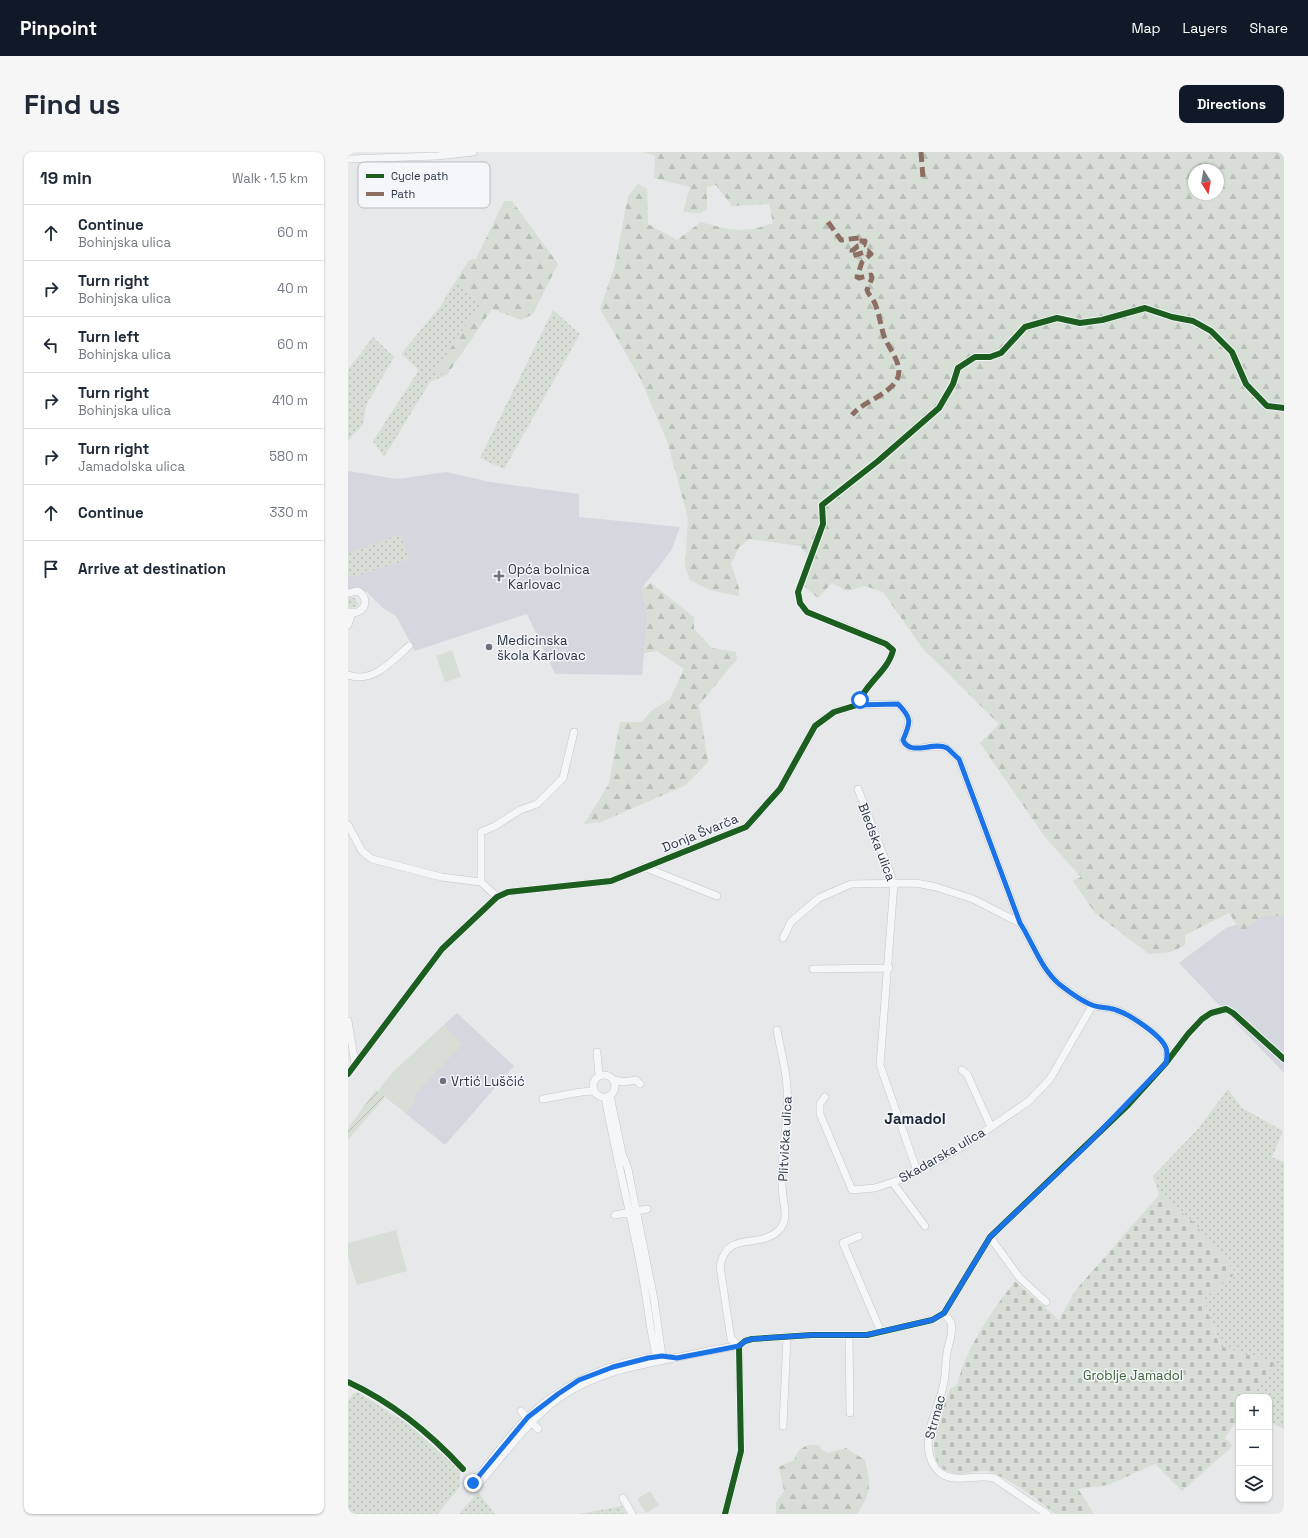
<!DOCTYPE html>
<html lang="en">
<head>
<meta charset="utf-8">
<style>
  :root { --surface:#fff; --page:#f6f6f7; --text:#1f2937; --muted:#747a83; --line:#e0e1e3; --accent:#111827 }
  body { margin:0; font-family:"Space Grotesk",sans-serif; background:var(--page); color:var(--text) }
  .controls { position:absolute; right:12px; bottom:12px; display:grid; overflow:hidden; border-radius:8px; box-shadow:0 1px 3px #0004 }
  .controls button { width:36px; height:36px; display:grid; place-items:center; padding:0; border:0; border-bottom:1px solid var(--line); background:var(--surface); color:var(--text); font:20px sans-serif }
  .compass { position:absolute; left:840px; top:12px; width:36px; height:36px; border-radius:50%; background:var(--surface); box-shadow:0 1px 3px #0004; rotate:169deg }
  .stop { position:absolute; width:12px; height:12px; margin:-9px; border:3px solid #1a73e8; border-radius:50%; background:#fff }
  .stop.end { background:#1a73e8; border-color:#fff; box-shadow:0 1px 4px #0008 }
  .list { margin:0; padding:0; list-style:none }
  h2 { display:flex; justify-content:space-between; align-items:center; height:52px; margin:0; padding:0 16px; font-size:17px }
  h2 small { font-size:13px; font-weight:400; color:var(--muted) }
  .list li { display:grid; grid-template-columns:26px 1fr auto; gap:12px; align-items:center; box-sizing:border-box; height:56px; padding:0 16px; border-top:1px solid var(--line) }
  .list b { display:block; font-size:15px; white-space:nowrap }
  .list p { margin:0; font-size:13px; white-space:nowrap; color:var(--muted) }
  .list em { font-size:13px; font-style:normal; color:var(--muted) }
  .icon { flex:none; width:22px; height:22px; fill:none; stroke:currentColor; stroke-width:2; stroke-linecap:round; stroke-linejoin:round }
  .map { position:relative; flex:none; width:936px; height:1362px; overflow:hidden; border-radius:8px }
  header { display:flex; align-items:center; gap:24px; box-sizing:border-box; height:56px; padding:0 20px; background:var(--accent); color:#fff }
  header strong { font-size:19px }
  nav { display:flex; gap:22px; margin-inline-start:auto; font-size:14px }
  .intro { display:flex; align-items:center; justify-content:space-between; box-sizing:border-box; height:96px; padding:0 24px }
  h1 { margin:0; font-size:28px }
  .button { padding:10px 18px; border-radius:8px; background:var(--accent); color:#fff; font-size:14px; font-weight:700 }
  main { display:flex; gap:24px; padding:0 24px }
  aside { flex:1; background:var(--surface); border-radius:8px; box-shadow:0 1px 3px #0004 }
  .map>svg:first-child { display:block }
  .built { fill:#d4d7dd }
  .grass { fill:url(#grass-dots) }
  .forest { fill:url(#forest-firs); fill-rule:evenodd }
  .cemetery { fill:url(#cemetery-stones) }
  .park { fill:#d6ded6 }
  .garden { fill:url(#garden-furrows) }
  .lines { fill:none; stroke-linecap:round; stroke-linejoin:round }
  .minor-casing { stroke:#c4c6c8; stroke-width:8 }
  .minor { stroke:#f5f6f7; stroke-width:7 }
  .quiet { stroke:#8d6e63; stroke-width:5; stroke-dasharray:10 5; stroke-linecap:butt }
  .cycleway-casing { stroke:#f4f6f9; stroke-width:8 }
  .cycleway { stroke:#1b5e20; stroke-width:6 }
  .route { stroke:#1a73e8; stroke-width:5 }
  .poi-dot { fill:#6c737f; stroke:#f4f6f9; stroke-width:1.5 }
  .labels { text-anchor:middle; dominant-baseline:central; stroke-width:3; stroke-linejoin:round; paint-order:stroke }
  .poi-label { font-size:13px; fill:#2b3445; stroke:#f4f6f9; text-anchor:start }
  .street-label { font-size:13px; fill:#2b3445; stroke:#f4f6f9 }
  .park-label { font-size:13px; fill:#3f6138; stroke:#f4f6f9 }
  .quarter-label { font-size:15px; font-weight:bold; fill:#1d2536; stroke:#f4f6f9 }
  .key { fill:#f4f6f9; stroke:#b8bcc3; stroke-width:1 }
  .key-label { font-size:11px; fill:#2b3445 }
</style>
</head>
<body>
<header>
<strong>Pinpoint</strong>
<nav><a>Map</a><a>Layers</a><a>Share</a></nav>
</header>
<div class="intro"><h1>Find us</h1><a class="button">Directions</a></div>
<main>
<aside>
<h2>19 min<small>Walk · 1.5 km</small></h2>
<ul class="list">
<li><svg class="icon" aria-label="ahead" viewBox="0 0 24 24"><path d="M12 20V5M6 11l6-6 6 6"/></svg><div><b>Continue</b><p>Bohinjska ulica</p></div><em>60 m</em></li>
<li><svg class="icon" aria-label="right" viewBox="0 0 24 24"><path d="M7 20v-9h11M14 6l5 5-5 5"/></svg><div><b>Turn right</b><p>Bohinjska ulica</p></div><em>40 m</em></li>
<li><svg class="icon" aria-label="left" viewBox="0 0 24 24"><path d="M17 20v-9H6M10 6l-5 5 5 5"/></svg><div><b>Turn left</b><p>Bohinjska ulica</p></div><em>60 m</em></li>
<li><svg class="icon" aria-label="right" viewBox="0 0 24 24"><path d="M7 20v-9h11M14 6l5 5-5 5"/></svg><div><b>Turn right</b><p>Bohinjska ulica</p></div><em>410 m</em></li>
<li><svg class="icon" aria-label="right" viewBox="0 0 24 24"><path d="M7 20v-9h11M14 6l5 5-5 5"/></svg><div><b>Turn right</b><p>Jamadolska ulica</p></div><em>580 m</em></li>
<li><svg class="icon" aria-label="ahead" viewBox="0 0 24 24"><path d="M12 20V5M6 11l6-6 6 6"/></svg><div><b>Continue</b></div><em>330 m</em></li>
<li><svg class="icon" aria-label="arrive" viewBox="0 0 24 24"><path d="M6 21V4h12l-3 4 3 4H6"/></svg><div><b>Arrive at destination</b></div></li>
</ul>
</aside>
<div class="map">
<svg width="936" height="1362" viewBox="0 0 936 1362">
  <defs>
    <pattern id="grass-dots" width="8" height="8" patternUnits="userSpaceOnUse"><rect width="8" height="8" fill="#d6ded6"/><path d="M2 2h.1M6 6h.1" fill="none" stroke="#b8bfb9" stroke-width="1.8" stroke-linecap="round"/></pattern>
    <pattern id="forest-firs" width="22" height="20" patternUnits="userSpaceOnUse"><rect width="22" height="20" fill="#d6ded6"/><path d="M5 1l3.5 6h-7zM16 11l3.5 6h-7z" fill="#b8bfb9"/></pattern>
    <pattern id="cemetery-stones" width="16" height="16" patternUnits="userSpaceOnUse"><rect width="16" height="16" fill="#d6ded6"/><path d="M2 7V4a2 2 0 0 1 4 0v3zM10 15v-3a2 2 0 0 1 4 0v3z" fill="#b8bfb9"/></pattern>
    <pattern id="garden-furrows" width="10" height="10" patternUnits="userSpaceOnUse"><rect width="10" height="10" fill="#d6ded6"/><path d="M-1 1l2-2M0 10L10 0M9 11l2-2" fill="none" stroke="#b8bfb9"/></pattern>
  </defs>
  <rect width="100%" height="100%" fill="#e6e8ea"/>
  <path class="built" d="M0,319l49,8 49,-7 44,10 89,12v23l101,10 -9,24 -30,38 7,24 -6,62 -87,-1 -28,-60 -112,37 -19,-35 -12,-7 -17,-17 -8,-3 -11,1z
    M936,757v164l-105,-110 47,-35z
    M109,861l57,53 -69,79 -67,-54 15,-19z"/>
  <path class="grass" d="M107,130l28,20 -49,71 13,2 -17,7 -46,75 -11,-16 46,-71 -18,-16 39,-47z
    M205,158l27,24 -76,135 -24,-11z
    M25,185l21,20 -28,48 -3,19 -15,17v-71z
    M53,382l8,25 -56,18 -5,-2v-22z
    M0,445l7,1 3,6 -2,3 -8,1z
    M880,937l14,19 41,23 -11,26 12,5v267l-15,-8v-24h-17l23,-34 -54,-16 -18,-48 33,-26 -77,-78 -6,-19 45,-47z
    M6,1241h5l49,31 52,46v16l-22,28h-90v-113z
    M130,1340l17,22h-36z
    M274,1354l5,8h-49h1z"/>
  <path class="forest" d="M295,0h641v763l-23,2 -19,15 -13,-19 -44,22v10l-14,7 -22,2 -54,-41 -22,-32 8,-4 -36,-40 -65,-94 19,-19 -76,-75 -40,-57 -18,-6 -18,5 -15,-8 -14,15 -14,-12 9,-22 -13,-18 -50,-7 -11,8 -8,17 8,24v8l-29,-6 -20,-10 -5,-14 3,-48 -21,-77 -27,-63 -40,-69 15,-44 13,-69 10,-12 9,5 1,35 29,16 24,-18c28,8 45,12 72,1l-4,-19 -37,2 -16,-21 -9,2v22l-6,4 -18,-1 7,-25 -36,-9 1,-22zM846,18h24v24h-24z
    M156,49h8l46,63 -25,50 -12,6 -29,-11 -45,66 -13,-2 48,-71 -27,-20 14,-22 7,-1z
    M303,431l43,34v12l18,19 24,4 1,7 -38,46 9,57 -22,23 -85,37 -17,2 25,-40 11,-62h22l9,-11 19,-12 14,-30 -27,-18 -13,2 4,-40 -7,-24z
    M459,1293h12l3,5 6,3 18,-5 19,12c6,25 7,31 -8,54h-81v-11l8,-12 -5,-24 15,-7 4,-9z"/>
  <path class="cemetery" d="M811,1043l33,26 44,52 -33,26 17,47 55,17 -23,34h-13v20l-14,21 8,8 -51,45 -27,-27 -47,21 -30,4 16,25h-39c-13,-12 -53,-41 -70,-43 -10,-1 -23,5 -33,2 -35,-9 -9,-64 -2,-84l7,-4c12,-43 32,-69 58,-104l44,39 16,-29z"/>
  <path class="park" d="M104,498l9,27 -16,5 -9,-26z
    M96,873l19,19 -49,51 3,4 -11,14 -28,-22 15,-19z
    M48,1078l11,41 -50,14 -9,-29v-13z
    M302,1339l9,14 -13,8 -9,-14z"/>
  <path class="garden" d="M28,938l9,7 -37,43v-12z"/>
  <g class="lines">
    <defs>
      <path id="minor" d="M0,7l89,-3 36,-4
        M0,441l10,-2c14,9 5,25 -10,21
        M488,471l50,21 7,6c-4,20 -28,34 -36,55
        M0,473l4,-12
        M0,523c25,9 44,-14 61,-29
        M510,637l36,94 -14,182 37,106
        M0,673l14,26 10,8 69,18 40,5 16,15
        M296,715l73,29
        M133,730v-50l14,-6 25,-16 17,-6 26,-26 11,-46
        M435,786l8,-16 28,-24 32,-14 65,-1 20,4 37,12 47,24
        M465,817l76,-1
        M0,869l7,42
        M249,900l2,23
        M614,918l5,4 24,53
        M0,922l94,-125 55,-52 11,-5 103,-11 135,-54 34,-38 35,-63 19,-14 23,-7 41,-1c14,14 13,18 5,36 7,17 30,1 43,8 5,3 9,8 13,11l61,164c13,20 20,44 39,61 9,7 22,17 33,21 7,3 16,2 24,5 13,4 44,25 50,38 3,5 1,10 0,15
        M245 934a11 11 0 1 1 22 0a11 11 0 1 1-22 0Z
        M267,928l9,2 12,-2 4,4
        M262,944l12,57 6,16 26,130 8,57 -5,6
        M257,945c14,76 35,150 45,227 1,9 4,18 5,27l7,5
        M477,945l-5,7v10l32,76 23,-2 30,-10 59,-32 65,-45 21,-22 42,-73
        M195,947l38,-7 13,-1
        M545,1031l32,43
        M267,1063l32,-6
        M511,1084l-16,7 38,89
        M642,1085l29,40 27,25
        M596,1161c2,3 6,7 7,10 3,10 -3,21 -4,30 -2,12 -1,23 -4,34 -6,25 -23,52 -10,77 2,4 8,11 13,12 13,6 33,-2 48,2l53,36
        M501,1184l1,77
        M391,1194l-8,-7 -11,-73c8,-37 38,-16 58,-35 10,-9 7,-22 5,-34 -5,-37 7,-73 4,-110 -1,-19 -7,-39 -10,-57
        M173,1259l17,18
        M435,1274l4,-90
        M125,1331c18,-22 35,-46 55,-66 36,-34 85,-57 135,-61
        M128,1335c27,-31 50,-64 83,-89 35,-25 79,-33 120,-41 20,-4 40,-9 60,-11
        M275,1346l9,16
        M377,1362l16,-63 -2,-105 6,-5 7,-2 60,-4h55l65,-15 12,-7 46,-76 138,-132 38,-42 22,-29 14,-15 9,-6 15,-4 7,4 51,46"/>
    </defs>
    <use href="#minor" class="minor-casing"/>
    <use href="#minor" class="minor"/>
    <path class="quiet" d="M573,0l2,26
      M480,70l13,18 18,-2h1l-1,3h6l-1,4 -6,1 -6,5v5l16,-5 3,3 -9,8 -5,15 2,1 12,-3 1,3 -5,12c1,4 3,5 5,8 7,11 8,26 12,38 6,16 25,34 8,50 -12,12 -30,17 -40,29"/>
    <defs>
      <path id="cycleway" d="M0,922l94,-125 55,-52 11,-5 103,-11 135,-54 34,-38 35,-63 19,-14 23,-7c8,-21 32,-35 36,-55l-7,-6 -79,-32 -7,-9 -2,-11 25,-68 -1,-19 56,-44 61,-53 14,-24 5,-16 17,-11h15l11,-4 24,-26 32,-9 23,5 22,-3 43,-12 27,9 21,4 18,10 21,21 14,32 21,22 17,2
        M0,1230c45,21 82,51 115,87
        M377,1362l16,-63 -2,-105 6,-5 7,-2 60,-4h55l65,-15 12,-7 46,-76 138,-132 38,-42 22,-29 14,-15 9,-6 15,-4 7,4 51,46"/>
    </defs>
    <use href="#cycleway" class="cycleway-casing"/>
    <use href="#cycleway" class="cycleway"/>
  </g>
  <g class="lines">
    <path class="route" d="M125,1331l55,-66 30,-23 21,-14 34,-13 35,-9 14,-2 15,2 62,-12 6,-5 7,-2 60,-4h54l66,-15 12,-7 46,-76 95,-90 81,-84c1,-5 2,-10 0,-15 -5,-13 -37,-34 -50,-38 -8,-3 -17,-2 -24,-5 -11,-4 -24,-14 -33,-21 -19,-17 -26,-41 -39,-61l-61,-164c-4,-3 -8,-8 -12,-11 -14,-7 -37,9 -44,-8 8,-18 9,-22 -5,-36l-41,1 3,-5"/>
  </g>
  <g class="poi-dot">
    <path d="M149 418h4v4h4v4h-4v4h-4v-4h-4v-4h4z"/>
    <circle cx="141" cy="495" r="4"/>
    <circle cx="95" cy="929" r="4"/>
  </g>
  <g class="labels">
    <g class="poi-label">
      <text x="160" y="417">Opća bolnica<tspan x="160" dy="15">Karlovac</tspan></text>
      <text x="149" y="488">Medicinska<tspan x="149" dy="15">škola Karlovac</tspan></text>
      <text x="103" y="929">Vrtić Luščić</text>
    </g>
    <g class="street-label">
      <text transform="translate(352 681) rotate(-22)">Donja Švarča</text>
      <text transform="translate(529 690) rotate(69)">Bledska ulica</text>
      <text transform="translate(437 987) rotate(-87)">Plitvička ulica</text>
      <text transform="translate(594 1003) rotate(-30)">Skadarska ulica</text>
      <text transform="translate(587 1265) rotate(-75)">Strmac</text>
    </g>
    <g class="park-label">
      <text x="785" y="1223">Groblje Jamadol</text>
    </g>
    <g class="quarter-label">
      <text x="567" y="966">Jamadol</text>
    </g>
  </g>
  <rect x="10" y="10" width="132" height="46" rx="6" class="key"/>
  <rect x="18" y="22" width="18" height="4" fill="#1b5e20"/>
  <rect x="18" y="40" width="18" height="4" fill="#8d6e63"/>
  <g class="key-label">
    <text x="43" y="28">Cycle path</text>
    <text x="43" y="46">Path</text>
  </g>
</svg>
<div class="controls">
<button>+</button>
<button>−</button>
<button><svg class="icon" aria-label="layers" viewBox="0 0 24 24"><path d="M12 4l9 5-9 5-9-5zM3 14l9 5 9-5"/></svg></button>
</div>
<svg class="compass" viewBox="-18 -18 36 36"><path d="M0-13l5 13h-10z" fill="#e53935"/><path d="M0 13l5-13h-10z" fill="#747a83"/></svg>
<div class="stop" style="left:512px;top:548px"></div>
<div class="stop end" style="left:125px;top:1331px"></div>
</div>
</main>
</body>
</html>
